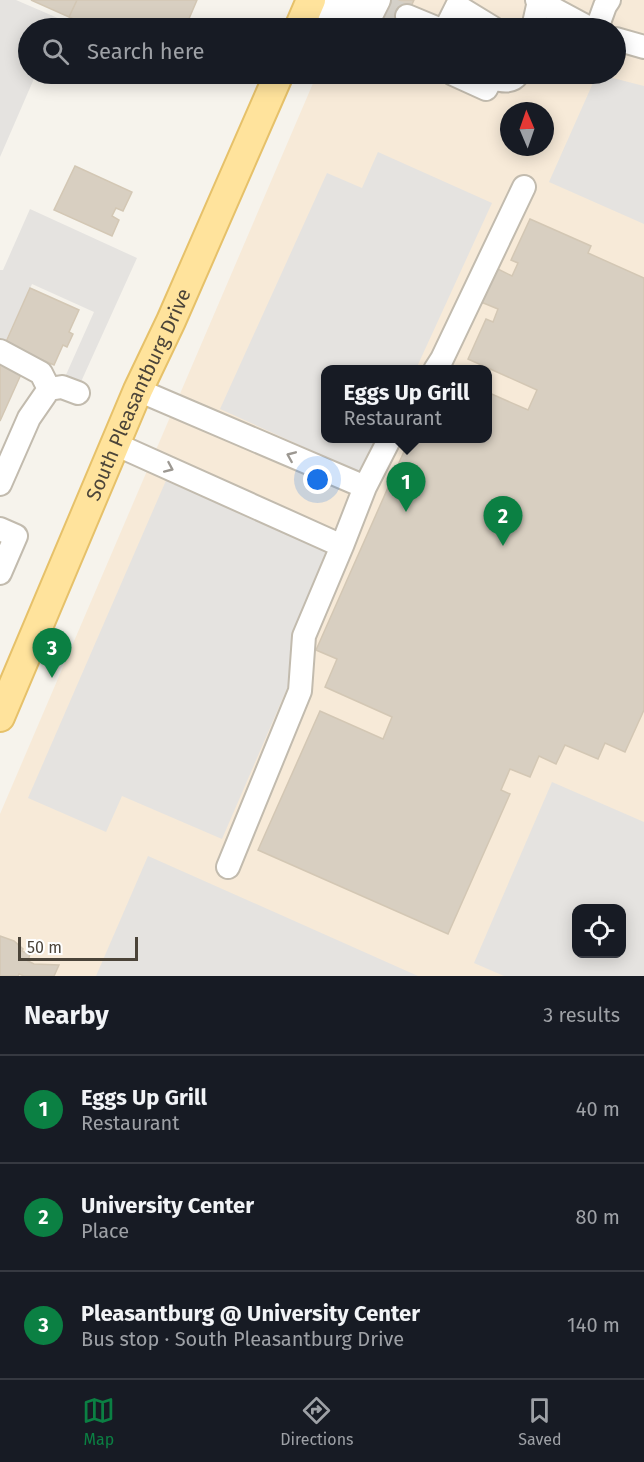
<!DOCTYPE html>
<html lang="en">
<head>
<meta charset="utf-8">
<style>
  :root { --surface:#171b24; --page:#20242c; --text:#f1f3f6; --muted:#9ea1a6; --line:#363941; --accent:#0b8043 }
  body { margin:0; font-family:"Fira Sans",sans-serif; background:var(--page); color:var(--text) }
  .controls { position:absolute; right:18px; bottom:18px; display:grid; overflow:hidden; border-radius:12px; box-shadow:0 3px 15px #0003 }
  .controls button { width:54px; height:54px; display:grid; place-items:center; padding:0; border:0; border-bottom:2px solid var(--line); background:var(--surface); color:var(--text); font:30px sans-serif }
  .compass { position:absolute; left:500px; top:102px; width:54px; height:54px; border-radius:50%; background:var(--surface); box-shadow:0 3px 15px #0003; rotate:358deg }
  .scale { position:absolute; left:18px; bottom:15px; width:120px; box-sizing:border-box; padding-left:6px; border:3px solid #4b4439; border-top:0; font-size:16px; line-height:21px; white-space:nowrap; color:#4b4439; -webkit-text-stroke:4px #fff; paint-order:stroke }
  .you { position:absolute; left:318px; top:480px; width:21px; height:21px; margin:-15px; border:4px solid #fff; border-radius:50%; background:#1a73e8; box-shadow:0 0 0 9px #1a73e833 }
  .badge { display:grid; place-items:center; width:39px; height:39px; border-radius:50%; background:var(--accent); color:#fff; font-size:20px; font-weight:700 }
  .pin { position:absolute; translate:-50% -50px; filter:drop-shadow(0 2px 3px #0008) }
  .pin::after { content:''; position:absolute; top:32px; width:21px; height:18px; background:inherit; clip-path:polygon(0 0,100% 0,50% 100%) }
  .popup { position:absolute; left:321px; top:365px; width:171px; height:78px; box-sizing:border-box; display:grid; place-content:center; border-radius:12px; background:var(--surface); filter:drop-shadow(0 2px 4px #0005); font-size:20px; white-space:nowrap; color:var(--muted) }
  .popup b { font-size:22px; color:var(--text) }
  .popup::after { content:''; position:absolute; left:50%; top:100%; margin-left:-12px; border:12px solid transparent; border-top-color:var(--surface) }
  .list { margin:0; padding:0; list-style:none }
  h2 { display:flex; justify-content:space-between; align-items:center; height:78px; margin:0; padding:0 24px; font-size:26px }
  h2 small { font-size:20px; font-weight:400; color:var(--muted) }
  .list li { display:grid; grid-template-columns:39px 1fr auto; gap:18px; align-items:center; box-sizing:border-box; height:108px; padding:0 24px; border-top:2px solid var(--line) }
  .list b { display:block; font-size:22px; white-space:nowrap }
  .list p { margin:0; font-size:20px; white-space:nowrap; color:var(--muted) }
  .list em { font-size:20px; font-style:normal; color:var(--muted) }
  .icon { flex:none; width:33px; height:33px; fill:none; stroke:currentColor; stroke-width:2; stroke-linecap:round; stroke-linejoin:round }
  .map { position:relative; flex:none; width:644px; height:976px; overflow:hidden }
  .search { position:absolute; background:var(--surface); box-shadow:0 3px 15px #0003; left:18px; right:18px; top:18px; height:66px; display:flex; align-items:center; gap:15px; box-sizing:border-box; padding:0 21px; border-radius:33px; color:var(--muted); font-size:22px }
  .sheet { height:402px; background:var(--surface) }
  nav { display:flex; justify-content:space-around; align-items:center; box-sizing:border-box; height:84px; border-top:2px solid var(--line); background:var(--surface); font-size:16px; color:var(--muted) }
  nav a { display:grid; justify-items:center; gap:3px }
  nav .on { color:var(--accent) }
  .map>svg:first-child { display:block }
  .commercial { fill:#f7ead8; fill-rule:evenodd }
  .parking { fill:#e5e3e0; fill-rule:evenodd }
  .building { fill:#d8cfc1; stroke:#d3c7b4; stroke-width:1.5 }
  .lines { fill:none; stroke-linecap:round; stroke-linejoin:round }
  .minor-tunnel { stroke:#d4d0c8; stroke-width:22; stroke-dasharray:22 11; stroke-linecap:butt }
  .minor-casing { stroke:#c2bbae; stroke-width:26 }
  .major-casing { stroke:#e6c16a; stroke-width:32 }
  .minor { stroke:#fff; stroke-width:22 }
  .major { stroke:#ffe39c; stroke-width:28 }
  .oneway { stroke:#9c9892 }
  .labels { text-anchor:middle; dominant-baseline:central; stroke-width:4.5; stroke-linejoin:round; paint-order:stroke }
  .street-label { font-size:20px; fill:#4b4439; stroke:#fff }
</style>
</head>
<body>
<div class="map">
<svg width="644" height="976" viewBox="0 0 644 976">
  <rect width="100%" height="100%" fill="#f6f3ec"/>
  <path class="commercial" d="M351,0h293v976h-644v-162l317,-740h299v-46h-278zM509,111h36v36h-36zM325,370h162v68h-162zM576,908h46v46h-46z"/>
  <path class="parking" d="M0,0h16l44,19 -4,9h-28v46h8l-36,83z
    M597,74l47,12v138l-95,-42z
    M378,152l114,51 -76,166 -91,1v68l60,1 -17,37 -148,-67 107,-236 35,15z
    M30,209l107,49 -57,126 -15,-7 29,-65 -62,-28 -32,69v-83h3z
    M171,469l178,76 -127,294 -100,-43 -16,36 -78,-34z
    M552,782l92,40v154h-140l-30,-13zM622,908v46h-46v-46z
    M148,856l270,120h-322z"/>
  <path class="building" d="M31,0h46l-8,17z
    M77,0h120l-12,28h-89l-27,-11z
    M392,0h22l-13,28h-22z
    M75,166l57,26 -9,19 -7,-3 -4,8 7,4 -7,16 -58,-26z
    M530,219l61,27 -3,7 56,25v432l-19,42 -20,-9 -7,16 -33,-14 -9,19 -17,-8 -9,21 -20,-8 -9,21 9,4 -62,140 -190,-84 62,-139 63,28 9,-22 -67,-30 12,-28 -21,-9 94,-212h18l5,3 1,-3h53v-46l41,18 9,-20 -69,-31 18,-40 7,3 5,-13 -17,-7 15,-34 16,8 6,-13 -7,-3z
    M30,288l49,22 -10,22 4,2 -6,13 -4,-2 -9,20 -49,-21z
    M0,360l23,10 -23,51z
    M0,936l14,5 9,8 -1,2 8,3 -2,7 6,3 25,1 -5,11h-30l-5,-2 -1,2h-18z"/>
  <g class="lines">
    <path class="minor-tunnel" d="M388,8l19,8"/>
    <defs>
      <path id="minor" d="M537,0l52,28
        M310,3c21,9 27,7 48,5l6,-8
        M407,16l29,12
        M370,28l1,-12 8,-16
        M446,28l11,-22 36,22
        M533,28l6,-27
        M597,28l8,-22 4,-6
        M616,39l28,8
        M453,74l33,15 8,-15
        M492,78c10,3 20,5 26,-4
        M0,351l41,22 8,16
        M435,370l7,-11 82,-172
        M138,390l227,97
        M115,444l227,102
        M0,484l29,-66 20,-29 13,-2 16,6
        M0,529l16,7 -16,37
        M228,867l72,-176 4,-55 38,-90 23,-59 25,-49"/>
      <g id="major">
        <path d="M299,28l12,-28"/>
        <path id="s1" d="M0,717l138,-327 33,-69 108,-247"/>
      </g>
    </defs>
    <use href="#minor" class="minor-casing"/>
    <use href="#major" class="major-casing"/>
    <use href="#minor" class="minor"/>
    <use href="#major" class="major"/>
  </g>
  <defs><path id="oneway-chevron" d="M-2-3.5L2.5 0L-2 3.5" fill="none" stroke-width="1.6" stroke-linecap="round" stroke-linejoin="round" transform="scale(1.5)"/></defs>
  <g class="oneway">
    <use href="#oneway-chevron" transform="translate(291 456) rotate(-157)"/>
    <use href="#oneway-chevron" transform="translate(169 468) rotate(24)"/>
  </g>
  <g class="labels">
    <g class="street-label">
      <text stroke="none"><textPath href="#s1" startOffset="351">South Pleasantburg Drive</textPath></text>
    </g>
  </g>
</svg>
<div class="controls">
<button><svg class="icon" aria-label="locate" viewBox="0 0 24 24"><circle cx="12" cy="12" r="6"/><path d="M12 2v4M12 18v4M2 12h4M18 12h4"/></svg></button>
</div>
<svg class="compass" viewBox="-18 -18 36 36"><path d="M0-13l5 13h-10z" fill="#e53935"/><path d="M0 13l5-13h-10z" fill="#9ea1a6"/></svg>
<div class="scale">50 m</div>
<div class="you"></div>
<div class="pin badge" style="left:406px;top:512px">1</div>
<div class="popup"><b>Eggs Up Grill</b>Restaurant</div>
<div class="pin badge" style="left:503px;top:546px">2</div>
<div class="pin badge" style="left:52px;top:678px">3</div>
<div class="search"><svg class="icon" aria-label="search" viewBox="0 0 24 24"><circle cx="10" cy="10" r="6"/><path d="M15 15l6 6"/></svg>Search here</div>
</div>
<section class="sheet">
<h2>Nearby<small>3 results</small></h2>
<ul class="list">
<li><span class="badge">1</span><div><b>Eggs Up Grill</b><p>Restaurant</p></div><em>40 m</em></li>
<li><span class="badge">2</span><div><b>University Center</b><p>Place</p></div><em>80 m</em></li>
<li><span class="badge">3</span><div><b>Pleasantburg @ University Center</b><p>Bus stop · South Pleasantburg Drive</p></div><em>140 m</em></li>
</ul>
</section>
<nav>
<a class="on"><svg class="icon" aria-label="map" viewBox="0 0 24 24"><path d="M3 6l6-2 6 2 6-2v14l-6 2-6-2-6 2zM9 4v14M15 6v14"/></svg>Map</a>
<a><svg class="icon" aria-label="directions" viewBox="0 0 24 24"><path d="M12 3l9 9-9 9-9-9zM9 14v-3h6M13 9l2 2-2 2"/></svg>Directions</a>
<a><svg class="icon" aria-label="saved" viewBox="0 0 24 24"><path d="M7 4h10v16l-5-4-5 4z"/></svg>Saved</a>
</nav>
</body>
</html>
